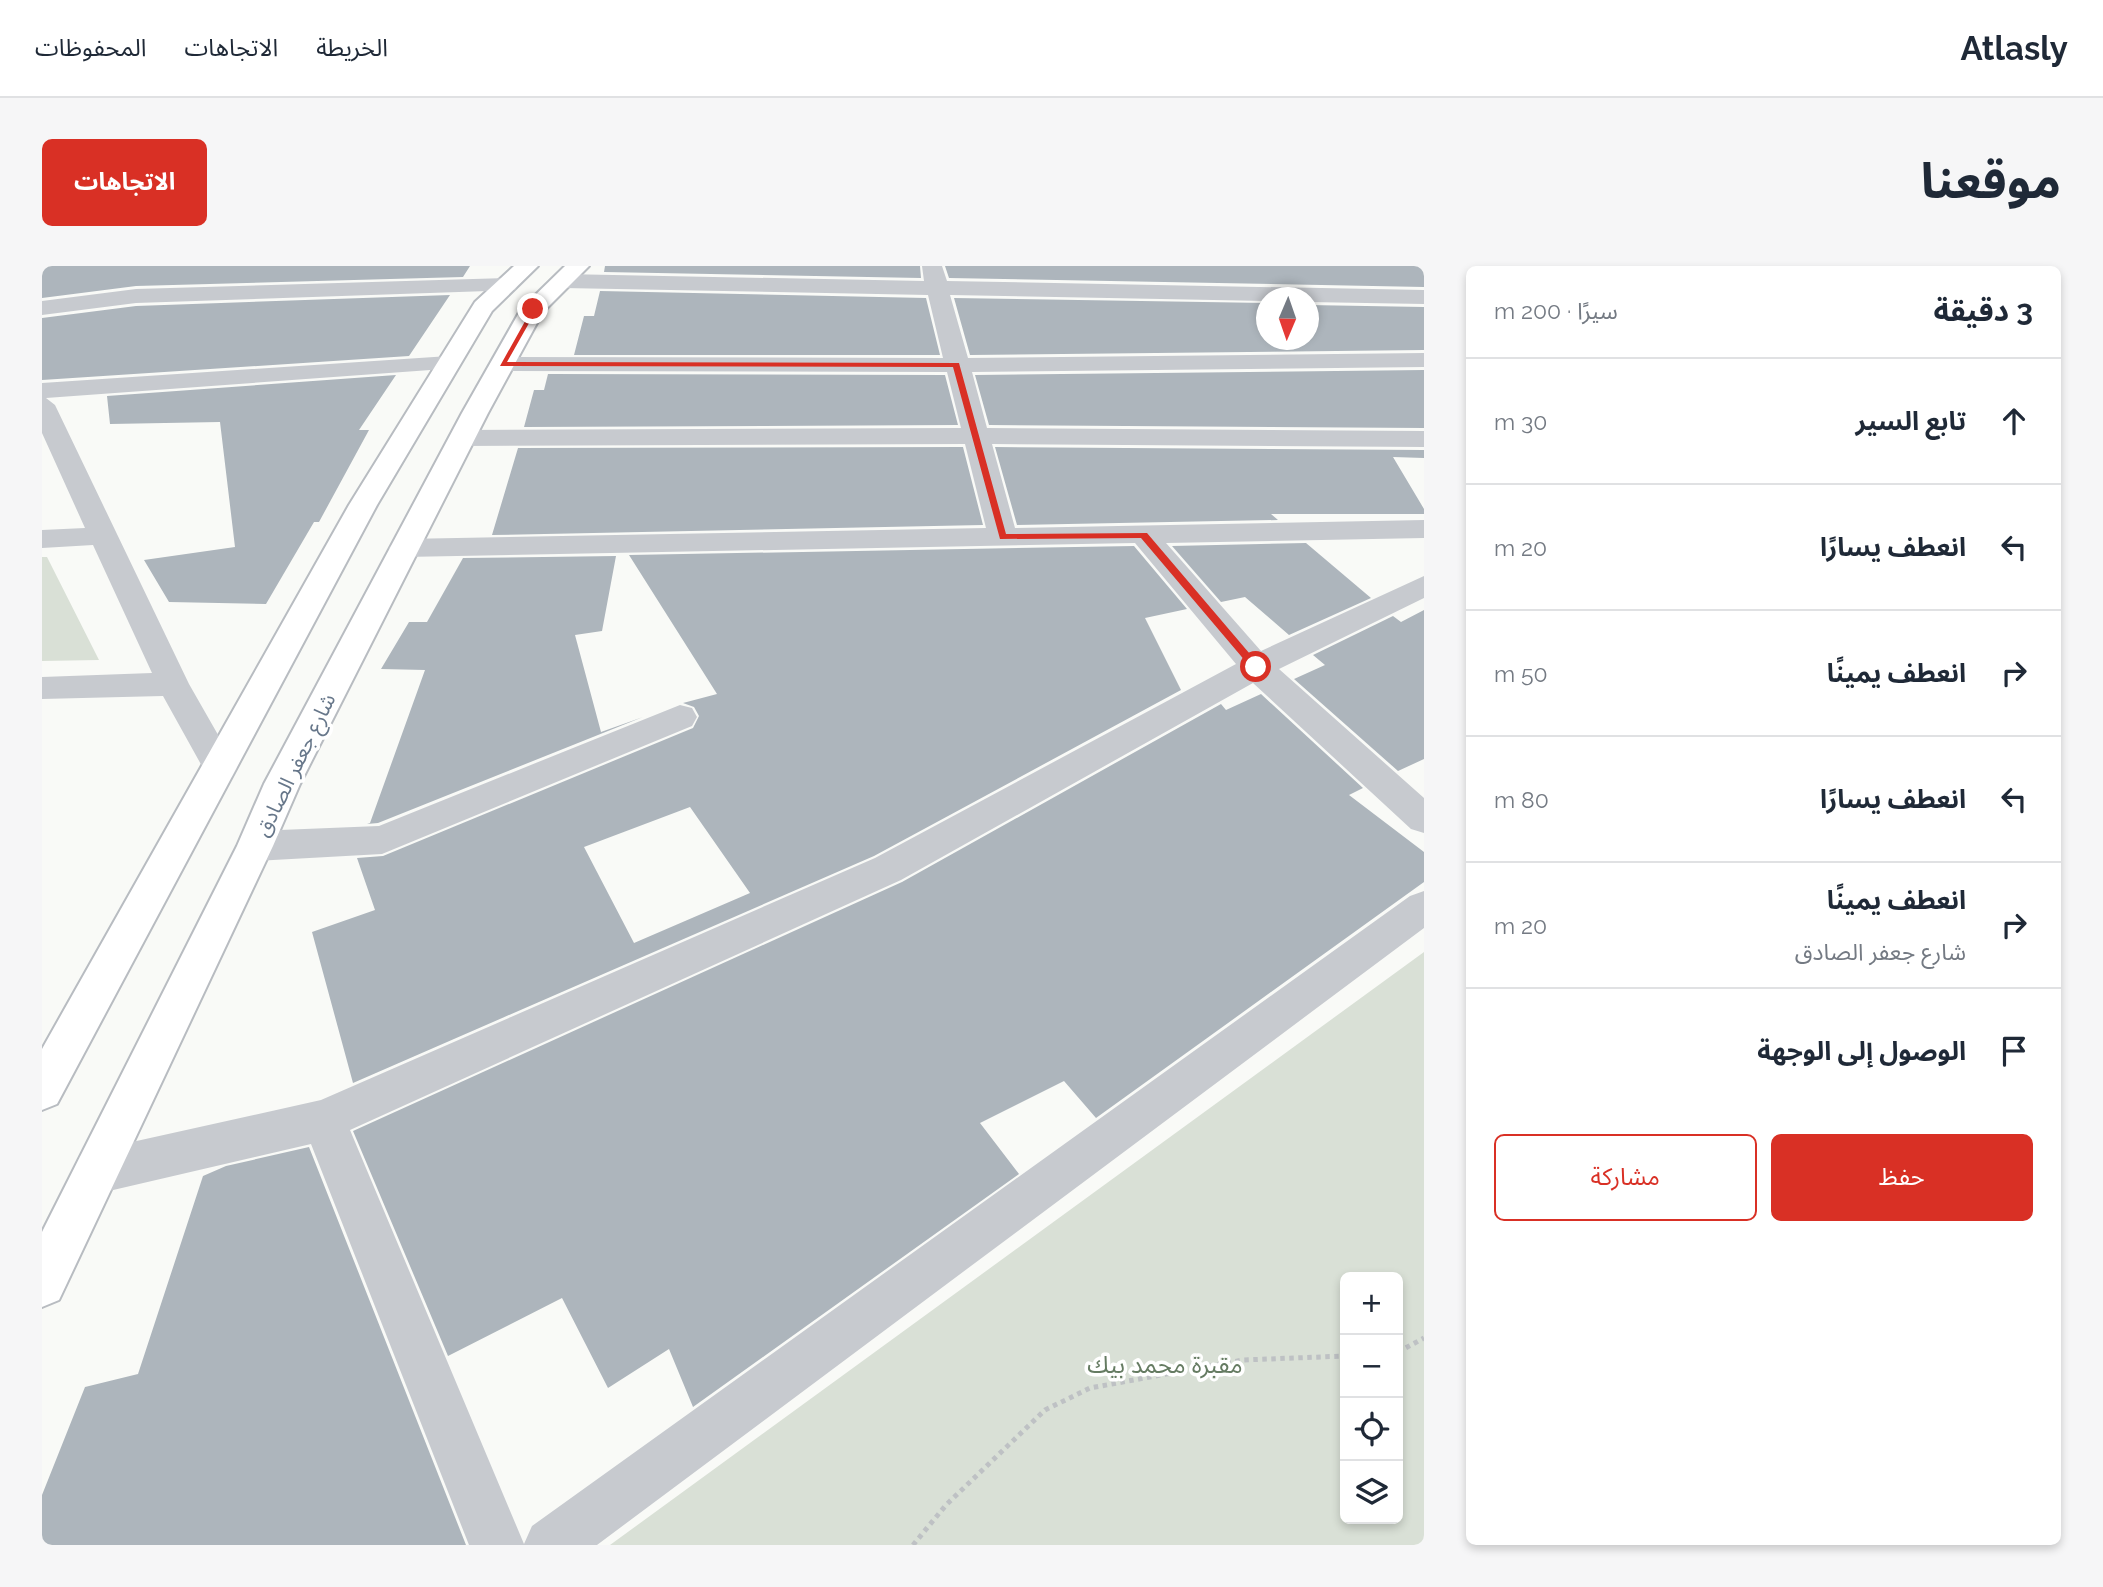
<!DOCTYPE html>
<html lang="ar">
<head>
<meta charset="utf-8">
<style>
  :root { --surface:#fff; --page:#f6f6f7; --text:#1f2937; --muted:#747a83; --line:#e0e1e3; --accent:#d93025 }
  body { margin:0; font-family:Raleway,"Noto Sans Arabic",sans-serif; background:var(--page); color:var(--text); direction:rtl }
  .controls { position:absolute; right:21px; bottom:21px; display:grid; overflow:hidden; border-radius:10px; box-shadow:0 4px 10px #0003 }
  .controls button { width:63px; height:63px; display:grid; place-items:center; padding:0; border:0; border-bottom:2px solid var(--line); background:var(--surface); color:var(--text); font:35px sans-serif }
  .compass { position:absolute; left:1214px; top:21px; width:63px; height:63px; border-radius:50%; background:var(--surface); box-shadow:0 4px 10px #0003; rotate:182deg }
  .stop { position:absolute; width:21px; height:21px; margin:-16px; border:5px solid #d93025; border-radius:50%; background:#fff }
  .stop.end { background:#d93025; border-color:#fff; box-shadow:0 2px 7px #0008 }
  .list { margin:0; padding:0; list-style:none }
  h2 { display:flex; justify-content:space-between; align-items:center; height:91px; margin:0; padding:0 28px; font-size:30px }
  h2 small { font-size:23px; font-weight:400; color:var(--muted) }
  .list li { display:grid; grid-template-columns:46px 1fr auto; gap:21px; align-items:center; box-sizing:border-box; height:126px; padding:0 28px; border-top:2px solid var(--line) }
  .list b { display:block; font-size:26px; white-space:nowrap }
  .list p { margin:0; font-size:23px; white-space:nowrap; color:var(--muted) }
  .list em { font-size:23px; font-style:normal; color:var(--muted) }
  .actions { display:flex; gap:14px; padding:21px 28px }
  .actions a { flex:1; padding:16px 0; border:2px solid var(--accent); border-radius:10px; text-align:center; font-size:24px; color:var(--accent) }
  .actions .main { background:var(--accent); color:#fff }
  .icon { flex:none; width:38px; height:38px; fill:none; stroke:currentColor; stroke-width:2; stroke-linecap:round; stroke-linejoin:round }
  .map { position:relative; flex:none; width:1382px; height:1279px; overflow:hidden; direction:ltr; border-radius:10px }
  header { display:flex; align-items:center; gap:42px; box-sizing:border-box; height:98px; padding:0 35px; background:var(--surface); border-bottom:2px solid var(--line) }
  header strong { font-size:33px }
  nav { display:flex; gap:38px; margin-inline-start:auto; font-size:24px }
  .intro { display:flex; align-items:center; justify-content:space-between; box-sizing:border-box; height:168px; padding:0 42px }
  h1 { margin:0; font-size:49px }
  .button { padding:18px 32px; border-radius:10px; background:var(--accent); color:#fff; font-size:24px; font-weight:700 }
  main { display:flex; gap:42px; padding:0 42px }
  aside { flex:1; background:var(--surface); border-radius:10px; box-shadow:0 4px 10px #0003 }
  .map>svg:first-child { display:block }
  .green { fill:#d9e0d6; fill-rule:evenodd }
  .building { fill:#adb5bc; fill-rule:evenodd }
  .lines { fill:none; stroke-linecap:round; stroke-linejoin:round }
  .major-casing { stroke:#b8bcc1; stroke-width:4 }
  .path { stroke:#bec1c4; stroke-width:5; stroke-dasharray:4.5 4.5; stroke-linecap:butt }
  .minor { fill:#c7cacf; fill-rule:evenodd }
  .major { fill:#fff; fill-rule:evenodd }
  .route { fill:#d93025 }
  .labels { text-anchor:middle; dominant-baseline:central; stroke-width:7; stroke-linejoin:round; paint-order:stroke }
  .street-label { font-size:21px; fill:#67778a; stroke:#fff }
  .near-park-label { font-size:24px; fill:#657b62; stroke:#fff }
</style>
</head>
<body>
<header>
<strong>Atlasly</strong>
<nav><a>الخريطة</a><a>الاتجاهات</a><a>المحفوظات</a></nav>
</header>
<div class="intro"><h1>موقعنا</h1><a class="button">الاتجاهات</a></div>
<main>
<aside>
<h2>3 دقيقة<small>سيرًا · 200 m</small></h2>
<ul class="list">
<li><svg class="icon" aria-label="ahead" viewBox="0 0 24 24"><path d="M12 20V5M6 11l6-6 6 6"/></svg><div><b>تابع السير</b></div><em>30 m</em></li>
<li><svg class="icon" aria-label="left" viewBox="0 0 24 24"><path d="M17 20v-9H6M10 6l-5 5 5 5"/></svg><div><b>انعطف يسارًا</b></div><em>20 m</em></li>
<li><svg class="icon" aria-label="right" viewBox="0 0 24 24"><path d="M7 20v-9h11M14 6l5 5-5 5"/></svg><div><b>انعطف يمينًا</b></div><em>50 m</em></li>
<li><svg class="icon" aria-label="left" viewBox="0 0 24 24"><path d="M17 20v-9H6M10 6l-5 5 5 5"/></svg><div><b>انعطف يسارًا</b></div><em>80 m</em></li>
<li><svg class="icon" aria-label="right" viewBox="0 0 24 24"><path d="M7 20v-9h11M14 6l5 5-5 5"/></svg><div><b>انعطف يمينًا</b><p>شارع جعفر الصادق</p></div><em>20 m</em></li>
<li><svg class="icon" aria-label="arrive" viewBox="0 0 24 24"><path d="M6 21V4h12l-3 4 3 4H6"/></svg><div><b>الوصول إلى الوجهة</b></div></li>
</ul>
<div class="actions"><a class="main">حفظ</a><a>مشاركة</a></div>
</aside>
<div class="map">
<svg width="1382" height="1279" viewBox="0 0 1382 1279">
  <rect width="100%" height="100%" fill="#f9faf7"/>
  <path class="green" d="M0,291h5l52,103 -57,1z
    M1382,686v593h-814zM1303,1011h53v242h-53z"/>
  <path class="building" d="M0,0h428l-7,11 -327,9 -94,12z
    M563,0h315l1,12 -317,-6z
    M903,0h479v21l-475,-9z
    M558,25l326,7 14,57h-366l10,-39h10z
    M408,29l-41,61 -367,24v-62l94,-12z
    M912,32l312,5v37h42v-35l116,2v43l-454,5z
    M1382,104v58l-435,-3 -14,-50z
    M506,108l397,1 13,50 -434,2 10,-37h10z
    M354,109l-37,55h10l-50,92h-5l-48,82 -97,-2 -25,-42 91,-13 -15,-125 -110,2 -3,-28z
    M921,181l20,78 -491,10 26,-87z
    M953,181l429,3v8l-31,-1 31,52v5h-153l7,6 -261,5z
    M1264,277l65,55 -82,37 -44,-38 -24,5 -49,-56z
    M1092,280l53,63 -42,9 36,72 -307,166 -521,227 -41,-151 63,-22 -18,-52 26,-2 310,-128 6,-12 -5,-9 -11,-4 34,-9 -88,-139zM648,541l60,86 -116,50 -50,-96z
    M574,290l-14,75 -27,4 26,97 42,-15 -265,106 -11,1 3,-1 55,-153 -44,-1 28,-47h18l36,-64z
    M1382,344v149l-26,12 -104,-92 31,-14 -12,-10 80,-39 8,6z
    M1219,428l102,94 -14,7 75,57v30l-328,236 -32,-37 -84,42 39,51 -326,233 -24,-58 -61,39 -46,-90 -114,58 -95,-225 549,-249 319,-178 5,6z
    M267,881l157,398h-424v-50l43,-108 53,-13 65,-198 23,-10z"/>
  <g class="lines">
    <defs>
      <path id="major" d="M472,0h24l-46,45 -115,194 -320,599 -15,6v-61l307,-544 126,-203z
        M523,0h24l-46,46 -55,101 -188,371 -27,62 -214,454 -17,7v-75l195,-386 27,-62 198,-371 59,-104z"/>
    </defs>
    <use href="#major" class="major-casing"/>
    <path class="path" d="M1356,1086l26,-14
      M871,1279l33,-40 99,-95 45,-22 153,-28 102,-4"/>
    <path class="minor" d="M880,0h20l5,15 477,9v14l-116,-2v-4h-42v3l-316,-6 18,63 456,-5v14l-452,5 15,56 437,3v16l-432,-3 23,84 409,-8v18l-258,5 95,108 163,-75v22l-145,71 145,129v35l-13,-4 -158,-146 -352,197 -551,250 174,414 8,-18 878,-630 14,-5v37l-827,617h-128l-158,-401 -215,50 -16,-6 -7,-16 7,-16 16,-6 225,-50 554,-242 361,-194 -101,-121 -731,14 -10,-3 -5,-6 5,-6 10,-3 582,-11 -21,-84 -503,2 -9,-2 -4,-6 4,-6 9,-2 499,-2 -14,-56 -445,-1 -9,-2 -3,-5 3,-5 9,-2 441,1 -15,-63 -365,-7 -11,-7 11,-7 361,7z
      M465,12l11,7 -3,5 -379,13 -94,12v-14l94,-12z
      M407,90l9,2 3,5 -3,5 -412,30 9,7 134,279 48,84 -5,9 -12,4 -12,-4 -45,-81 -121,3v-22l110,-4 -59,-128 -51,3v-18l43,-2 -43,-95v-50z
      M638,439l12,3 5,9 -5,9 -310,128 -127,7 -13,-5 -5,-10 5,-10 13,-5 124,-5z"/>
    <use href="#major" class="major"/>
  </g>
  <path class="route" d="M491,41l4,2 -30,53 452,1 47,171 141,-1 114,134 -9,2 -111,-131 -141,1 -47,-172 -453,-1z"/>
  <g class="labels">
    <g class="street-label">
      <text transform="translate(253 499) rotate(-64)">شارع جعفر الصادق</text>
    </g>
    <g class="near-park-label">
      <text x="1123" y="1098">مقبرة محمد بيك</text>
    </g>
  </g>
</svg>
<div class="controls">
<button>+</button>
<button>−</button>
<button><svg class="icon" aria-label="locate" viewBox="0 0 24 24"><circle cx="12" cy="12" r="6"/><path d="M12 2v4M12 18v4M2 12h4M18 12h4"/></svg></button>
<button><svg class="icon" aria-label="layers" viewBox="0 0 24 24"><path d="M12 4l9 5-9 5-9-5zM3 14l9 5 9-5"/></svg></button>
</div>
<svg class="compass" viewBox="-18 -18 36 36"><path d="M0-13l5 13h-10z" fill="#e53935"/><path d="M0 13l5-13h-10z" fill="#747a83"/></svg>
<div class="stop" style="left:1214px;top:401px"></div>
<div class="stop end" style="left:491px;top:43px"></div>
</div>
</main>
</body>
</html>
